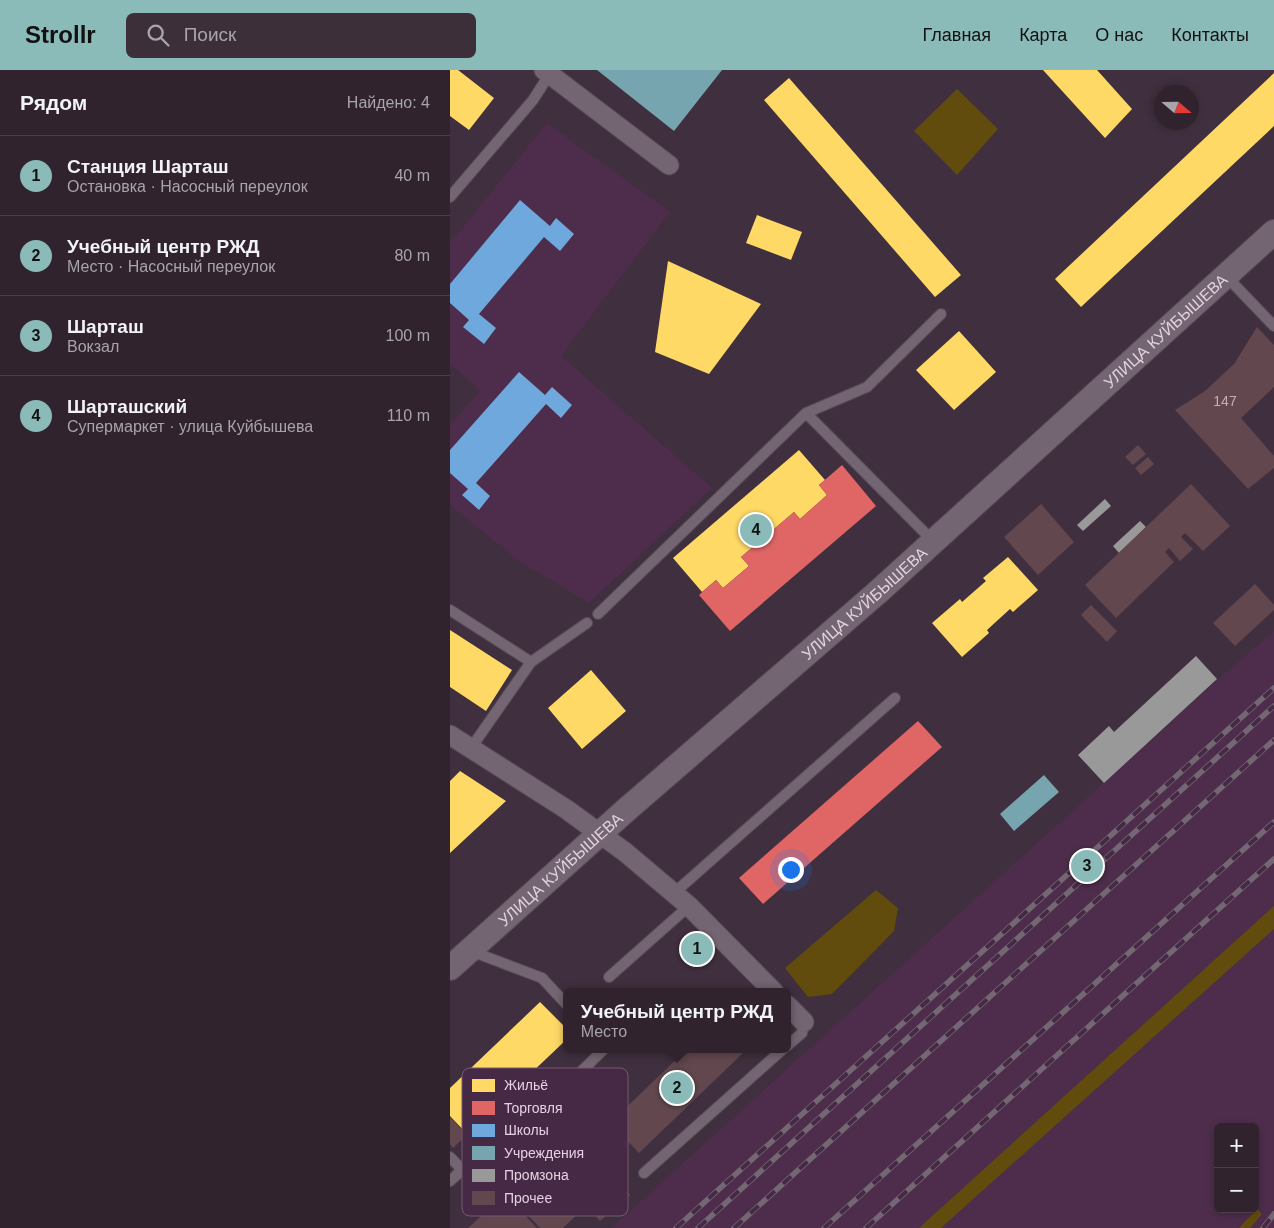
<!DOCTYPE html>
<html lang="ru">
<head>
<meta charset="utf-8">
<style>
  :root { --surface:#30232e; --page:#3c2f3a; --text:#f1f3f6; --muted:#a8a4aa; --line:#4b404a; --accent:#8bbbb9 }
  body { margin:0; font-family:Arial,sans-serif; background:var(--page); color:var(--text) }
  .controls { position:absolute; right:15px; bottom:15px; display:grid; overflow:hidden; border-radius:8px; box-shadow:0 2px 8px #0003 }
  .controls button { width:45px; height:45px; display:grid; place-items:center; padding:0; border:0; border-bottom:1px solid var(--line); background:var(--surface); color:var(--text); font:25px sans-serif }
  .compass { position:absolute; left:704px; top:15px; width:45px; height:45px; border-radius:50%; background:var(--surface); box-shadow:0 2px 8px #0003; rotate:110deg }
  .you { position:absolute; left:340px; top:799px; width:18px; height:18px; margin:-12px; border:4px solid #fff; border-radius:50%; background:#1a73e8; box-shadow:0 0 0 8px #1a73e833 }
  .badge { display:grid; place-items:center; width:32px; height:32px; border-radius:50%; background:var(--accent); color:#111; font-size:16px; font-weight:700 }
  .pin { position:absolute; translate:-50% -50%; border:2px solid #fff; box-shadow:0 1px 5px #0006 }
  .popup { position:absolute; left:113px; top:918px; width:228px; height:65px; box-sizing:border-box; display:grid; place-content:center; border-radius:8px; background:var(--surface); filter:drop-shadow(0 1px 4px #0005); font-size:16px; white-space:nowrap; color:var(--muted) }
  .popup b { font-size:19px; color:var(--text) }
  .popup::after { content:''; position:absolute; left:50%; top:100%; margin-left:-10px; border:10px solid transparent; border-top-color:var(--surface) }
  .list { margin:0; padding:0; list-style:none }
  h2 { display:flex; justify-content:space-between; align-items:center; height:65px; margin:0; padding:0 20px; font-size:21px }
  h2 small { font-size:16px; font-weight:400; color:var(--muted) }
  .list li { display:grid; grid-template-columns:32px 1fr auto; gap:15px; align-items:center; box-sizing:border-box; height:80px; padding:0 20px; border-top:1px solid var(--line) }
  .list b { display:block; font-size:19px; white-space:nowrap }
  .list p { margin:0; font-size:16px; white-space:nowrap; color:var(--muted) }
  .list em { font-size:16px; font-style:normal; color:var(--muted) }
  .icon { flex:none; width:28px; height:28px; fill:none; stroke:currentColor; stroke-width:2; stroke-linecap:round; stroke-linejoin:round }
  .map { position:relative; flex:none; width:824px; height:1158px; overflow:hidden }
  header { display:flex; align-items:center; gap:30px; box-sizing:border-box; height:70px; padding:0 25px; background:var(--accent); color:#111 }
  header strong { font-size:24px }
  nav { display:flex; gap:28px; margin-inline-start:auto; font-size:18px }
  .search { width:350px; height:45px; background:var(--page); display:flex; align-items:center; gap:12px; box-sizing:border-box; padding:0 18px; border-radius:8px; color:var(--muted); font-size:19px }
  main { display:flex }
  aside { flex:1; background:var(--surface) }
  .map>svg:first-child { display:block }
  .built { fill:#4d2d4b; fill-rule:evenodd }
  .green { fill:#624c0d }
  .homes { fill:#ffd966 }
  .shops { fill:#e06666 }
  .schools { fill:#6fa8dc }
  .public { fill:#76a5af }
  .industry { fill:#999 }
  .building { fill:#62474e }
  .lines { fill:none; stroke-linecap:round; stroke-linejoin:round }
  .service-casing { stroke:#594b57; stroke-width:12 }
  .minor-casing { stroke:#594b57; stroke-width:21 }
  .tertiary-casing { stroke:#594b57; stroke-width:26 }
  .service { stroke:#736572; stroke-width:10 }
  .minor { stroke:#736572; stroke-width:19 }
  .tertiary { stroke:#736572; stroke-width:24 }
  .rail-casing { stroke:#746774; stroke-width:5.5 }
  .rail { stroke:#462944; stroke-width:4; stroke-dasharray:11; stroke-linecap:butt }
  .labels { text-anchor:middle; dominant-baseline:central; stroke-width:5; stroke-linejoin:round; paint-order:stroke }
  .number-label { font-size:14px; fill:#c4aebd }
  .street-label { font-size:16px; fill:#e4d1e2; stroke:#462944 }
  .key { fill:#462944; stroke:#755b73; stroke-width:1 }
  .key-label { font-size:14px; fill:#e4d1e2 }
</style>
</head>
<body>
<header>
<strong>Strollr</strong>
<div class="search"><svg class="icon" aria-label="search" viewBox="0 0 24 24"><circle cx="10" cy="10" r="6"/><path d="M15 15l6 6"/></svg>Поиск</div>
<nav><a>Главная</a><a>Карта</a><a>О нас</a><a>Контакты</a></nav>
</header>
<main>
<aside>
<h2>Рядом<small>Найдено: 4</small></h2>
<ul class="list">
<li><span class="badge">1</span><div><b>Станция Шарташ</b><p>Остановка · Насосный переулок</p></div><em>40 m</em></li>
<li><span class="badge">2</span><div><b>Учебный центр РЖД</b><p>Место · Насосный переулок</p></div><em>80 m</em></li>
<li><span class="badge">3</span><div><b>Шарташ</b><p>Вокзал</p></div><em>100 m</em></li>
<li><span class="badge">4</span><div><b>Шарташский</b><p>Супермаркет · улица Куйбышева</p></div><em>110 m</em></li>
</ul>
</aside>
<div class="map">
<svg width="824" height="1158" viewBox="0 0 824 1158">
  <rect width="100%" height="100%" fill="#402f3e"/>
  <path class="built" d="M97,53l123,89 -109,144 151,132 -123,115 -73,-44 -66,-54v-79l30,-36 -30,-26v-121z
    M824,561v597h-663l613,-554zM768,1057h37v82h-37z"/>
  <path class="green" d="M507,19l41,40 -41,46 -43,-44z
    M426,820l22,18 -4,23 -62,63 -24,3 -23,-29z
    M824,836v23l-333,299h-22z
    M807,1139l5,5 -12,14h-11z"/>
  <path class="homes" d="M0,0h8l36,28 -25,32 -19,-14z
    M593,0h54l35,39 -27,29z
    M824,3v53l-193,181 -26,-28z
    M339,8l172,197 -26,22 -171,-197z
    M307,145l45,17 -11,28 -45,-17z
    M218,191l93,43 -52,70 -54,-22z
    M509,261l37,41 -42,38 -38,-40z
    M349,380l26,30 -6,5 8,10 -27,24 -6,-7 -53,45 8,9 -26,22 -7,-8 -14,12 -29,-34z
    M558,487l30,33 -25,22 -3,-3 -23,21 2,3 -27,24 -30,-34 28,-24 2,3 24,-21 -3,-3z
    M0,560l62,40 -26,41 -36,-24z
    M141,600l35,41 -44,38 -34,-41z
    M10,701l46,30 -56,52v-72z
    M90,932l27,27v10l-100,95 -17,-18v-28z"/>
  <path class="shops" d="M392,395l34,41 -146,125 -31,-36 17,-15 7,8 26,-22 -8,-9 53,-45 6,7 27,-24 -8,-10z
    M468,651l24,26 -179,157 -24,-26z"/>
  <path class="schools" d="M70,130l30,26 6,-8 18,16 -14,17 -16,-14 -65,77 17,14 -12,16 -21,-17 6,-7 -19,-17v-19z
    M69,302l26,23 7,-8 20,18 -11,13 -15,-14 -70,79 14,13 -11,14 -17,-15 6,-6 -18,-16v-23z"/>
  <path class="public" d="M147,0h125l-48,61z
    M594,705l15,17 -45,39 -14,-17z"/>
  <path class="industry" d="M655,429l6,7 -28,25 -6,-6z
    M690,451l6,6 -27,26 -6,-7z
    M746,586l21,23 -113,104 -26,-28 31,-29 5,6z"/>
  <path class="building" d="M807,257l17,18v42l-33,31 33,38v12l-26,21 -73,-79 30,-19 29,-27z
    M688,375l8,9 -13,11 -8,-8z
    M698,387l6,7 -13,11 -6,-7z
    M741,414l39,42 -27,25 -18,-18 -4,4 12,12 -13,12 -11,-13 -4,4 9,10 -58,56 -31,-33z
    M591,434l33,38 -36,33 -34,-38z
    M805,514l19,21v5l-39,36 -22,-23z
    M641,535l26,26 -10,11 -26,-27z
    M237,979h52l4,4 -104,100 -29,-30z
    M0,1047l17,18 -14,13 -3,-4z
    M158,1100l22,25 -30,26 -22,-25z
    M105,1111l27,29 -19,18h-23l-16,-17z
    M54,1123l33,35h-69l26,-24z"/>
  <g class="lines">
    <defs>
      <path id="service" d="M0,127l83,-97 16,-25
        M776,206l48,50
        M356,343l128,129
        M0,540l81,52 -60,86
        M148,544l208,-201 61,-26 74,-73
        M81,592l56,-39
        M224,823l221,-195
        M21,881l71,27 25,27
        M159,907l80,-71
        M337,976l15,-13 2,-11
        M77,1055l77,-76
        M0,1087l44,47
        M194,1103l139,-124
        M0,1111l12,-11"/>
      <path id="minor" d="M94,0l125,95
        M0,665l116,74 59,43 64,54 85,86
        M337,935l17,17"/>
      <g id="tertiary">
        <path id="s1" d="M0,898l175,-157 253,-219 396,-360"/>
      </g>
    </defs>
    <use href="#service" class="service-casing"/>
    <use href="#minor" class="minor-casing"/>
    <use href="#tertiary" class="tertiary-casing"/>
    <use href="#service" class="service"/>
    <use href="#minor" class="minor"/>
    <use href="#tertiary" class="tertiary"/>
    <defs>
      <path id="rail" d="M226,1158l598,-540
        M248,1158l576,-522
        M284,1158l540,-488
        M374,1158l450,-406
        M416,1158l408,-369
        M813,1158l11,-14"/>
    </defs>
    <use href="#rail" class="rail-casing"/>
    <use href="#rail" class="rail"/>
  </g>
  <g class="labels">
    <g class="number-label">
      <text x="775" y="331">147</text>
    </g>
    <g class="street-label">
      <text stroke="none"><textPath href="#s1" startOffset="958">УЛИЦА КУЙБЫШЕВА</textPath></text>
      <text stroke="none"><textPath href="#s1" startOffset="552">УЛИЦА КУЙБЫШЕВА</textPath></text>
      <text stroke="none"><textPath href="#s1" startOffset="148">УЛИЦА КУЙБЫШЕВА</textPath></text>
    </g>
  </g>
  <rect x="12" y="998" width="166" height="148" rx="8" class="key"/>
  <rect x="22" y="1009" width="23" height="13" fill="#ffd966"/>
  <rect x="22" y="1031" width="23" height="14" fill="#e06666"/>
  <rect x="22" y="1054" width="23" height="13" fill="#6fa8dc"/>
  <rect x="22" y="1076" width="23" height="14" fill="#76a5af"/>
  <rect x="22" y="1099" width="23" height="13" fill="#999"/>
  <rect x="22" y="1121" width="23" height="14" fill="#62474e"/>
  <g class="key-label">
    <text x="54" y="1020">Жильё</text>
    <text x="54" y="1043">Торговля</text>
    <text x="54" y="1065">Школы</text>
    <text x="54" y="1088">Учреждения</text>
    <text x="54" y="1110">Промзона</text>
    <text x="54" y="1133">Прочее</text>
  </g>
</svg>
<div class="controls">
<button>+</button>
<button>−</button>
</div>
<svg class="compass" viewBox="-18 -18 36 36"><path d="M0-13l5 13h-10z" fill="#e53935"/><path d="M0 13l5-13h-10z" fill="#a8a4aa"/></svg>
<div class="you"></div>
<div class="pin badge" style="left:247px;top:879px">1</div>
<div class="pin badge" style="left:227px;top:1018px">2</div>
<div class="popup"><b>Учебный центр РЖД</b>Место</div>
<div class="pin badge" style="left:637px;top:796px">3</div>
<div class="pin badge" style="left:306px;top:460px">4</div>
</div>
</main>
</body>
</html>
